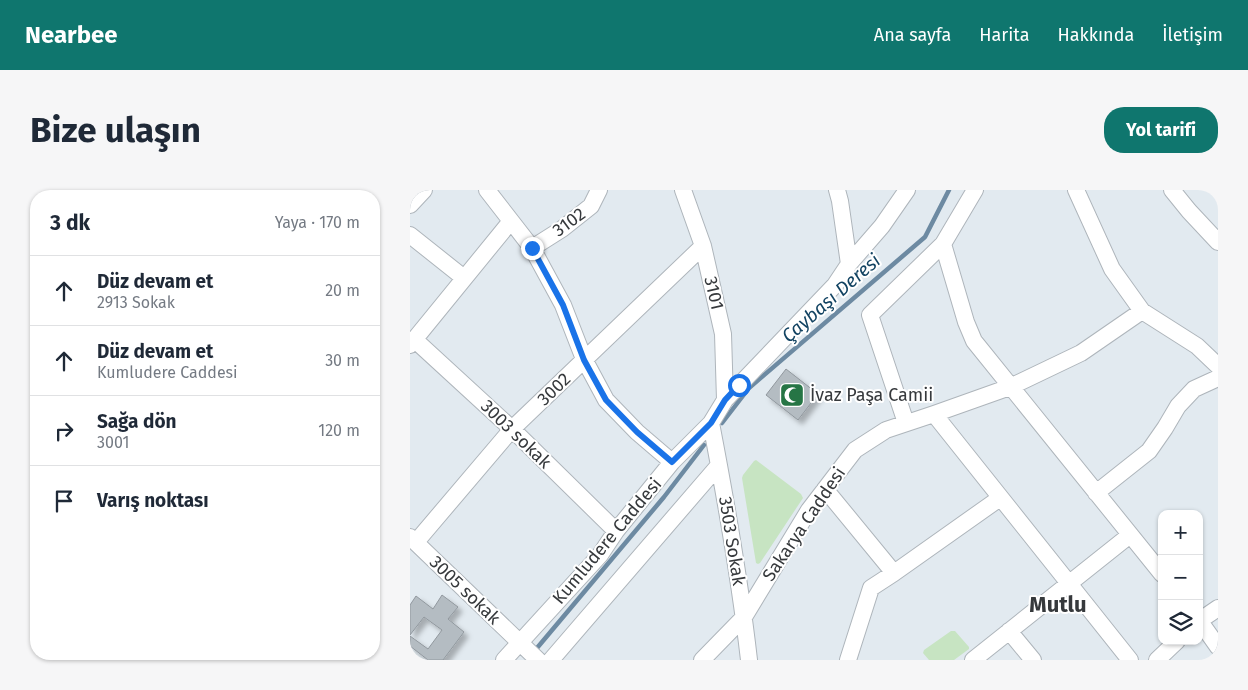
<!DOCTYPE html>
<html lang="tr">
<head>
<meta charset="utf-8">
<style>
  :root { --surface:#fff; --page:#f6f6f7; --text:#1f2937; --muted:#747a83; --line:#e0e1e3; --accent:#0f766e }
  body { margin:0; font-family:"Fira Sans",sans-serif; background:var(--page); color:var(--text) }
  .controls { position:absolute; right:15px; bottom:15px; display:grid; overflow:hidden; border-radius:10px; box-shadow:0 1px 4px #0004 }
  .controls button { width:45px; height:45px; display:grid; place-items:center; padding:0; border:0; border-bottom:1px solid var(--line); background:var(--surface); color:var(--text); font:25px sans-serif }
  .stop { position:absolute; width:15px; height:15px; margin:-11px; border:4px solid #1a73e8; border-radius:50%; background:#fff }
  .stop.end { background:#1a73e8; border-color:#fff; box-shadow:0 1px 5px #0008 }
  .list { margin:0; padding:0; list-style:none }
  h2 { display:flex; justify-content:space-between; align-items:center; height:65px; margin:0; padding:0 20px; font-size:21px }
  h2 small { font-size:16px; font-weight:400; color:var(--muted) }
  .list li { display:grid; grid-template-columns:32px 1fr auto; gap:15px; align-items:center; box-sizing:border-box; height:70px; padding:0 20px; border-top:1px solid var(--line) }
  .list b { display:block; font-size:19px; white-space:nowrap }
  .list p { margin:0; font-size:16px; white-space:nowrap; color:var(--muted) }
  .list em { font-size:16px; font-style:normal; color:var(--muted) }
  .icon { flex:none; width:28px; height:28px; fill:none; stroke:currentColor; stroke-width:2; stroke-linecap:round; stroke-linejoin:round }
  .map { position:relative; flex:none; width:808px; height:470px; overflow:hidden; border-radius:20px }
  header { display:flex; align-items:center; gap:30px; box-sizing:border-box; height:70px; padding:0 25px; background:var(--accent); color:#fff }
  header strong { font-size:24px }
  nav { display:flex; gap:28px; margin-inline-start:auto; font-size:18px }
  .intro { display:flex; align-items:center; justify-content:space-between; box-sizing:border-box; height:120px; padding:0 30px }
  h1 { margin:0; font-size:35px }
  .button { padding:12px 22px; border-radius:20px; background:var(--accent); color:#fff; font-size:18px; font-weight:700 }
  main { display:flex; gap:30px; padding:0 30px }
  aside { flex:1; background:var(--surface); border-radius:20px; box-shadow:0 1px 4px #0004 }
  .map>svg:first-child { display:block }
  .green { fill:#c7e4c2 }
  .lines { fill:none; stroke-linecap:round; stroke-linejoin:round }
  .stream { stroke:#6d8aa2; stroke-width:4.5 }
  .building { fill:#b4bcc2; stroke:#91989e; filter:url(#shadow) }
  .minor-casing { stroke:#aeb5bb; stroke-width:18 }
  .minor { stroke:#fff; stroke-width:16 }
  .route { stroke:#1a73e8; stroke-width:6 }
  .labels { text-anchor:middle; dominant-baseline:central; stroke-width:4; stroke-linejoin:round; paint-order:stroke }
  .street-label { font-size:18px; fill:#36393c; stroke:#fff }
  .poi-label { font-size:18px; fill:#36393c; stroke:#fff; text-anchor:start }
  .water-label { font-size:19px; font-style:italic; fill:#124362; stroke:#fff }
  .district-label { font-size:22px; font-weight:bold; fill:#36393c; stroke:#fff }
</style>
</head>
<body>
<header>
<strong>Nearbee</strong>
<nav><a>Ana sayfa</a><a>Harita</a><a>Hakkında</a><a>İletişim</a></nav>
</header>
<div class="intro"><h1>Bize ulaşın</h1><a class="button">Yol tarifi</a></div>
<main>
<aside>
<h2>3 dk<small>Yaya · 170 m</small></h2>
<ul class="list">
<li><svg class="icon" aria-label="ahead" viewBox="0 0 24 24"><path d="M12 20V5M6 11l6-6 6 6"/></svg><div><b>Düz devam et</b><p>2913 Sokak</p></div><em>20 m</em></li>
<li><svg class="icon" aria-label="ahead" viewBox="0 0 24 24"><path d="M12 20V5M6 11l6-6 6 6"/></svg><div><b>Düz devam et</b><p>Kumludere Caddesi</p></div><em>30 m</em></li>
<li><svg class="icon" aria-label="right" viewBox="0 0 24 24"><path d="M7 20v-9h11M14 6l5 5-5 5"/></svg><div><b>Sağa dön</b><p>3001</p></div><em>120 m</em></li>
<li><svg class="icon" aria-label="arrive" viewBox="0 0 24 24"><path d="M6 21V4h12l-3 4 3 4H6"/></svg><div><b>Varış noktası</b></div></li>
</ul>
</aside>
<div class="map">
<svg width="808" height="470" viewBox="0 0 808 470">
  <defs>
    <filter id="shadow"><feDropShadow dx="4.5" dy="4.5" stdDeviation="2.5" flood-color="#0004"/></filter>
  </defs>
  <rect width="100%" height="100%" fill="#e2eaf0"/>
  <path class="green" d="M346,270l45,34 2,4 -43,65 -2,1 -2,-1 -14,-85 1,-3 11,-14z
    M541,441h4l14,16v2l-15,11h-25l-6,-7 1,-3z"/>
  <g class="lines">
    <path class="stream" d="M312,233l27,-35 176,-151 24,-47
      M127,458l127,-151 40,-52"/>
  </g>
  <path class="building" d="M376,179l32,25 -20,26 -32,-25z
    M32,405l16,12 -10,12 16,13 -21,28h-15l-18,-14v-10l18,13 14,-19 -18,-13 -14,18v-30l6,-9 17,13z"/>
  <g class="lines">
    <defs>
      <path id="minor" d="M77,0l45,58 31,57 21,54 22,41 31,32 35,30
        M273,0l20,56 20,88 2,66
        M427,0l3,11 9,63
        M666,0l36,79 30,42 55,35 21,20
        M762,0l17,21 29,31
        M0,15l14,-15
        M0,45l54,43
        M533,54l23,78 8,19 188,233
        M122,58l30,-19 29,-23 8,-16
        M5,150l97,89 104,102
        M0,155l101,-124
        M524,224l196,246
        M301,233c15,78 29,158 38,237
        M496,233l-36,-108 73,-71 32,-54
        M415,299l69,84
        M686,303l53,-42 16,-23 13,-22 16,-17 24,-11
        M0,347l128,123
        M6,352l96,-113 191,-183
        M789,430l19,27
        M789,431l19,-13
        M599,441l24,29
        M94,470l96,-105 16,-24 56,-69 39,-39 14,-23 110,-115 14,-21 33,-38 25,-36
        M141,470l168,-195
        M292,470l42,-43 65,-107 46,-60 31,-20 48,-16 76,-27 71,-34 61,-42
        M438,470l23,-72 23,-15 106,-75
        M563,470l157,-125
        M747,470l20,-19"/>
    </defs>
    <use href="#minor" class="minor-casing"/>
    <use href="#minor" class="minor"/>
  </g>
  <g class="lines">
    <path class="route" d="M122,58l31,57 21,55 22,40 31,32 35,30 39,-39 14,-23 14,-15"/>
  </g>
  <defs>
    <symbol id="mosque-square" viewBox="-11 -11 22 22"><rect x="-9" y="-9" width="18" height="18" rx="4" fill="#267545" stroke="#fff"/><path d="M3.5-4.9A6 6 0 1 0 3.5 4.9A5 5 0 1 1 3.5-4.9Z" fill="#fff"/></symbol>
  </defs>
  <g fill-rule="evenodd">
    <use href="#mosque-square" x="368" y="191" width="28" height="28"/>
  </g>
  <g class="labels">
    <g class="street-label">
      <text transform="translate(159 32) rotate(-36)">3102</text>
      <text transform="translate(304 103) rotate(77)">3101</text>
      <text transform="translate(144 199) rotate(-44)">3002</text>
      <text transform="translate(106 244) rotate(44)">3003 sokak</text>
      <text transform="translate(394 334) rotate(-56)">Sakarya Caddesi</text>
      <text transform="translate(197 351) rotate(-50)">Kumludere Caddesi</text>
      <text transform="translate(322 351) rotate(81)">3503 Sokak</text>
      <text transform="translate(55 400) rotate(44)">3005 sokak</text>
    </g>
    <g class="poi-label">
      <text x="400" y="205">İvaz Paşa Camii</text>
    </g>
    <g class="water-label">
      <text transform="translate(421 108) rotate(-41)">Çaybaşı Deresi</text>
    </g>
    <g class="district-label">
      <text x="648" y="414">Mutlu</text>
    </g>
  </g>
</svg>
<div class="controls">
<button>+</button>
<button>−</button>
<button><svg class="icon" aria-label="layers" viewBox="0 0 24 24"><path d="M12 4l9 5-9 5-9-5zM3 14l9 5 9-5"/></svg></button>
</div>
<div class="stop" style="left:329px;top:195px"></div>
<div class="stop end" style="left:122px;top:58px"></div>
</div>
</main>
</body>
</html>
